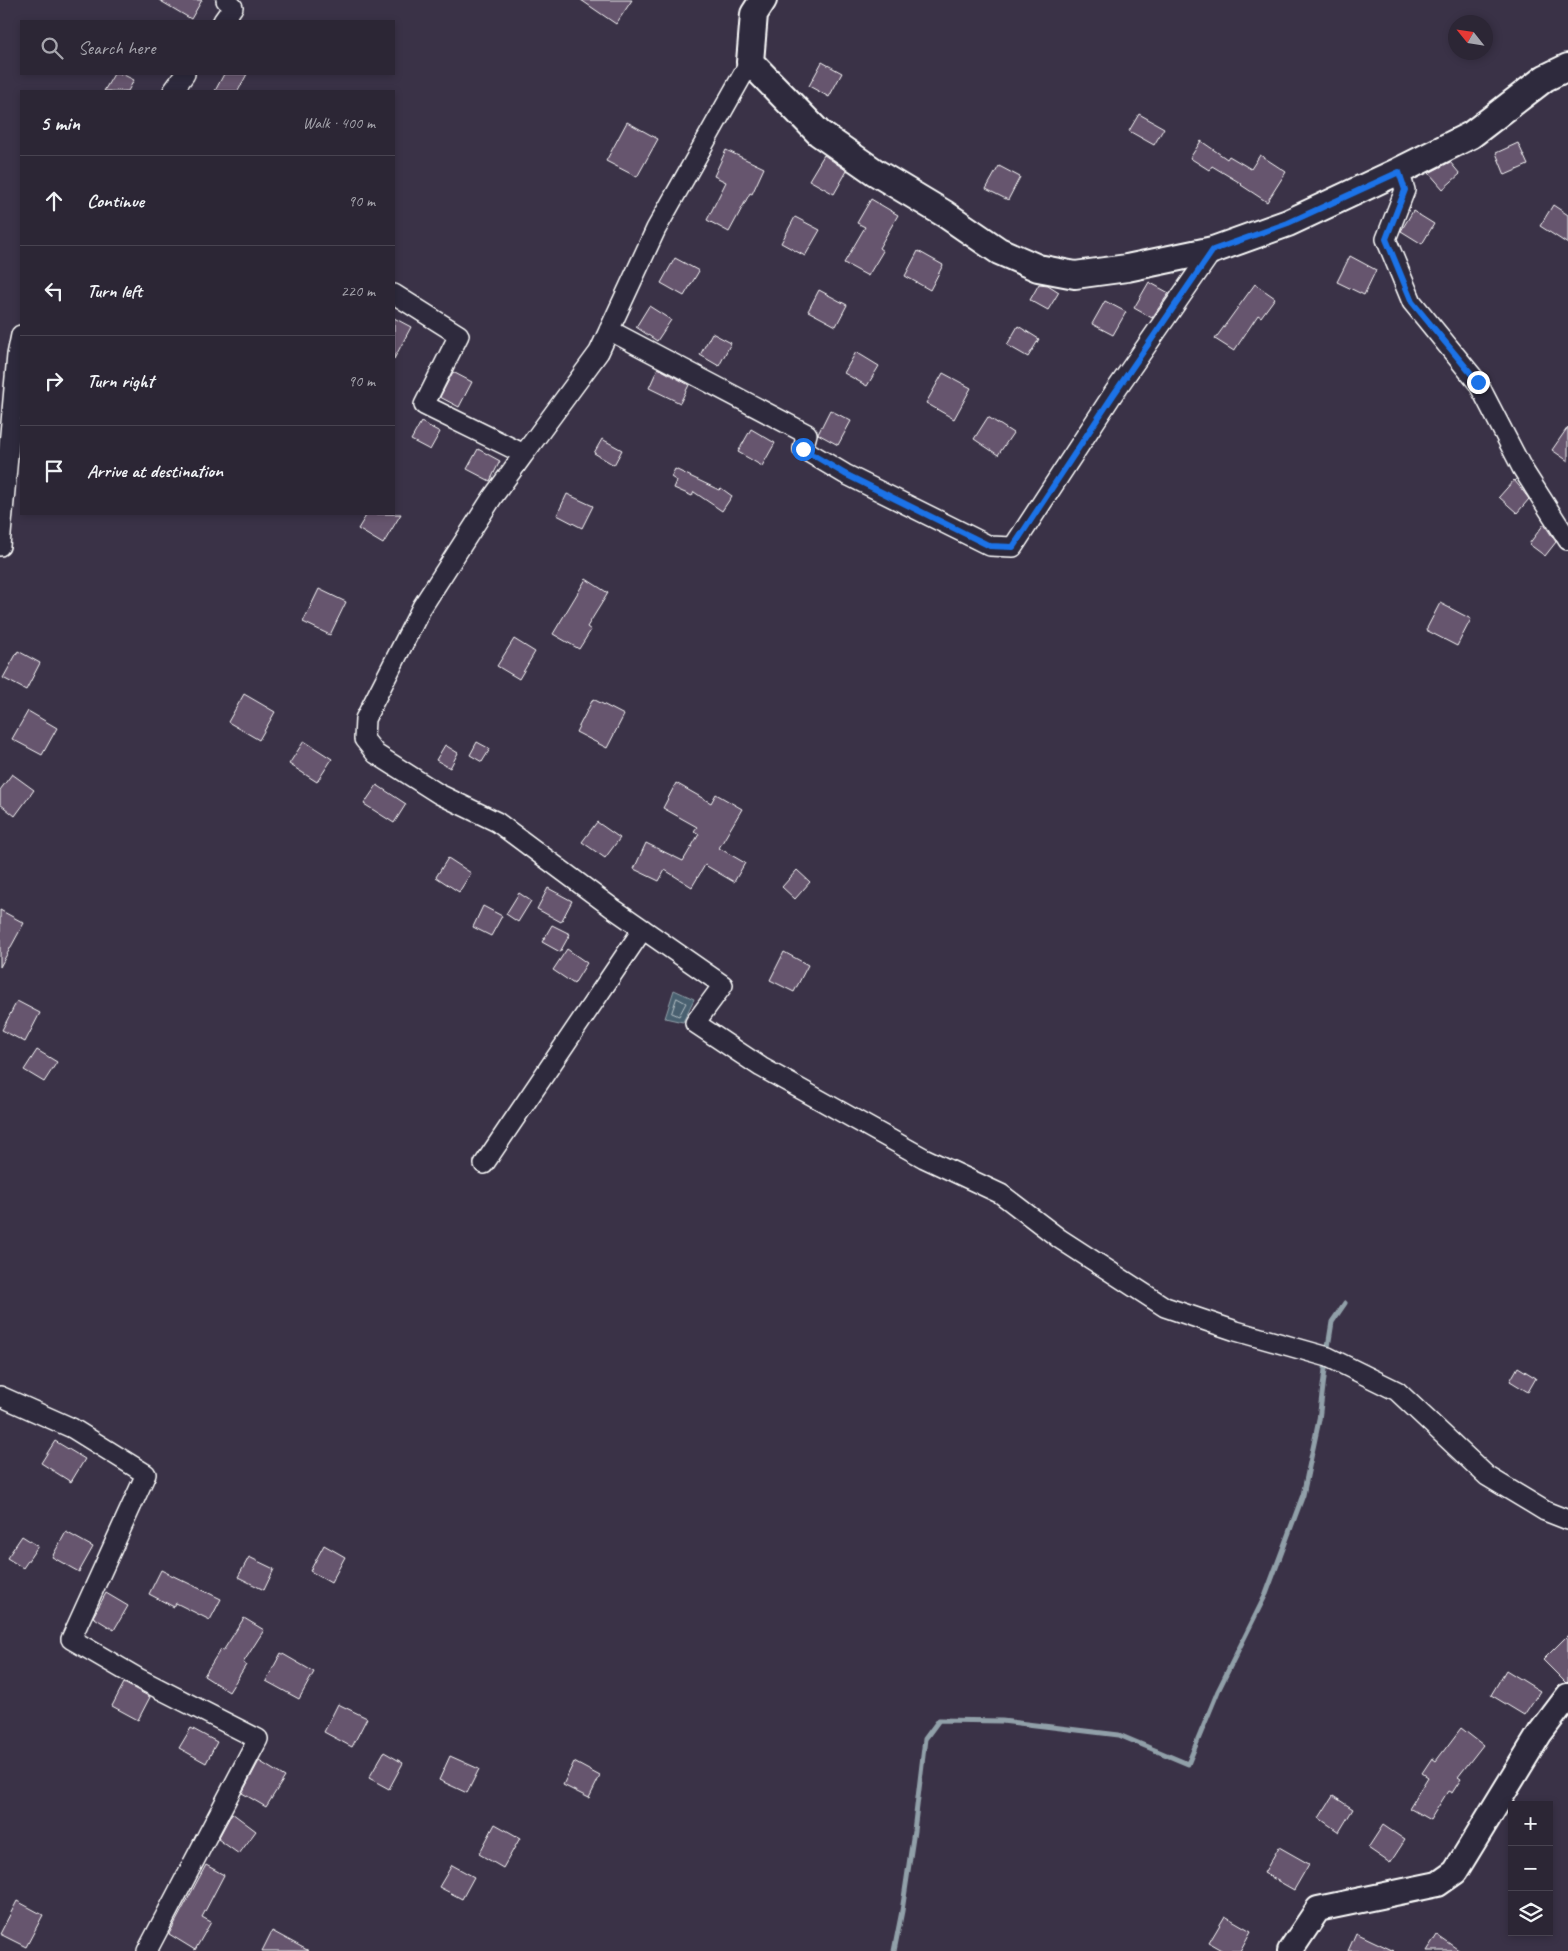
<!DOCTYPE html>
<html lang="en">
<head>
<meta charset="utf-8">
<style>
  :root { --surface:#2c2635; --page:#383241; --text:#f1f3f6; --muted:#a6a5ad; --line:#484350 }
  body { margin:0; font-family:Caveat,sans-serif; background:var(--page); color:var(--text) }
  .controls { position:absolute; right:15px; bottom:15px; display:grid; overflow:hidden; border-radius:0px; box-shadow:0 2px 8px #0003 }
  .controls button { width:45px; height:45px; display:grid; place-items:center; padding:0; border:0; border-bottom:1px solid var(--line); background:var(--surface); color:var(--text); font:25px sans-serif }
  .compass { position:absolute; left:1448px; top:15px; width:45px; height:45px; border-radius:50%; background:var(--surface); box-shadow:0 2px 8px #0003; rotate:300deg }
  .stop { position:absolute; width:15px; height:15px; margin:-11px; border:4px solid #1a73e8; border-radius:50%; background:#fff }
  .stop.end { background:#1a73e8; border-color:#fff; box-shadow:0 1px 5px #0008 }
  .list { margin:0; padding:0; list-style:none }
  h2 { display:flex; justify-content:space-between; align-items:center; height:65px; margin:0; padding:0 20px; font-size:21px }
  h2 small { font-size:16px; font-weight:400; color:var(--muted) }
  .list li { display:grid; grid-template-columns:32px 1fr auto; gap:15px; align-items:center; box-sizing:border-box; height:90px; padding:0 20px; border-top:1px solid var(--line) }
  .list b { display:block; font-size:19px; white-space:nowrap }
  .list em { font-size:16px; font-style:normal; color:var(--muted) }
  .icon { flex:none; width:28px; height:28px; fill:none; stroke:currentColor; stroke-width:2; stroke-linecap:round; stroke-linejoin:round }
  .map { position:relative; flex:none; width:1568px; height:1951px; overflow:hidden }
  .search { position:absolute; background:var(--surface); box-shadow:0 2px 8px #0003; left:20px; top:20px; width:375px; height:55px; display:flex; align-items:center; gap:12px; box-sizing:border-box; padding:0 18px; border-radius:0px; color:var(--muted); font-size:19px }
  .panel { position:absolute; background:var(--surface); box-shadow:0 2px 8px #0003; left:20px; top:90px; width:375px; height:425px; border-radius:0px }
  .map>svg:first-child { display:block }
  .water { fill:#486170; stroke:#91a0a9 }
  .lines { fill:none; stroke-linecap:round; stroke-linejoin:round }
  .shore { stroke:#b6c0c6; stroke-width:1 }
  .stream { stroke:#91a0a9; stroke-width:5 }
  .building { fill:#66546e; stroke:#fff }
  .minor-casing { stroke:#fff; stroke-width:22 }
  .tertiary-casing { stroke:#fff; stroke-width:28 }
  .secondary-casing { stroke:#fff; stroke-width:30 }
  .minor { stroke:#2f2a3d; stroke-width:19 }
  .tertiary { stroke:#2f2a3d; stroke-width:24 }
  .secondary { stroke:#2f2a3d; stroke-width:26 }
  .route { stroke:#1a73e8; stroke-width:6 }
</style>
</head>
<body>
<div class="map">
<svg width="1568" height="1951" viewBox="0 0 1568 1951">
  <rect width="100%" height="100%" fill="#3a3247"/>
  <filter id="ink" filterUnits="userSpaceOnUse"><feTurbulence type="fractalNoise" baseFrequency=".02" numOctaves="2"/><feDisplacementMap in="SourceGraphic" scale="10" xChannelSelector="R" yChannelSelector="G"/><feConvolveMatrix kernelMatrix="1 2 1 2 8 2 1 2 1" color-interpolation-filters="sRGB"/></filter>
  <g filter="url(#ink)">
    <path class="water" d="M674,990l20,9 -11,23 -18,-4z"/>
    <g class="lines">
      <path class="shore" d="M677,998l9,5 -7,13 -7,-3z"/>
      <path class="stream" d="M1327,1353l5,-31 13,-19
        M894,1951l8,-40 12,-80 11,-92 14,-19 63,1 117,14 69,29 30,-73 48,-97 37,-99 16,-75 7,-59"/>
    </g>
    <path class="building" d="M159,0h43l-11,19z
      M581,0h51l-16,24z
      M822,62l20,11 -13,24 -20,-11z
      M114,74h8l12,6 -6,11h-24z
      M224,74h23l-9,17h-23z
      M1139,114l25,14 -10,17 -25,-14z
      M627,122l31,17 -21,38 -31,-16z
      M1201,141l26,18 2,-3 22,13 9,-14 26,17 -19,30 -26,-17 1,-1 -30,-18 -3,4 -19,-12z
      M1518,143l10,22 -23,10 -9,-22z
      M726,150l38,18 -12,26 -2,-1 -21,39 -22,-12 19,-38 -12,-6z
      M824,155l23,16 -13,23 -25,-14z
      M1450,162l10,12 -17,15 -14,-16z
      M999,166l21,11 -12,23 -22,-11z
      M871,199l27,16 -19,33 4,3 -15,25 -24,-13 21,-36 -8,-4z
      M1553,205l15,10v29l-28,-18z
      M1413,211l21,13 -12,20 -21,-13z
      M795,217l25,13 -15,26 -24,-13z
      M918,251l25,14 -13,25 -25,-14z
      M1350,256l26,14 -12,25 -27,-13z
      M675,258l24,13 -15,25 -23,-13z
      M1149,282l20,11 -17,25 -18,-10z
      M1039,284l9,1 11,7 -11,18 -18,-10z
      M1255,284l20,14 -14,19 -3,-2 -24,36 -19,-12z
      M819,290l28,15 -11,21 -28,-15z
      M1105,301l21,11 -13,23 -21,-11z
      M649,306l22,14 -14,21 -21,-14z
      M394,318l17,9 -17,32z
      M1018,326l21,13 -11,18 -21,-12z
      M712,333l19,10 -12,23 -19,-11z
      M856,352l23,14 -12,20 -23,-13z
      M658,368l31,17 -9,18 -31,-15z
      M453,372l19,10 -13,25 -19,-10z
      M943,373l28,15 -17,31 -28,-16z
      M830,410l21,11 -13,24 -20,-11z
      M988,417l25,16 -15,22 -24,-16z
      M421,422l19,10 -10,18 -19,-10z
      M1568,427v34l-16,-11z
      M751,429l24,14 -13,23 -24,-14z
      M602,439l20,11 -8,15 -20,-12z
      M478,449l22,12 -10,20 -23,-12z
      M675,469l44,21 2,-2 11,8 -10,15 -28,-19 -2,4 -18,-8 3,-7 -6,-4z
      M1514,480l6,7 9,12 -12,14 -18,-16z
      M567,494l26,12 -11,22 -25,-13z
      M367,514h34l-18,30 -25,-15z
      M1544,524l12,18 -11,14 -16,-12z
      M586,579l22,14 -21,34 4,3 -12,19 -26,-15z
      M319,589l27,13 -16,33 -27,-13z
      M1440,603l31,16 -14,27 -31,-16z
      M514,639l21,13 -16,27 -22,-13z
      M18,651l22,12 -14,27 -23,-12z
      M244,694l31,18 -16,28 -31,-18z
      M593,699l31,16 -17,33 -31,-16z
      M28,711l29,17 -15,27 -30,-16z
      M304,741l28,18 -15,23 -28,-18z
      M477,742l13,7 -8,13 -12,-7z
      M445,745l13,8 -8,15 -14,-8z
      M12,774l22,16 -19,26 -15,-12v-14z
      M676,783l35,20 5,-9 26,15 -23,39 26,15 -11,19 -29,-17 -13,22 -27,-17 -6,11 -25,-12 12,-26 37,18 16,-27 -5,-3 3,-4 -34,-19z
      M377,785l29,19 -12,19 -30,-19z
      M597,822l23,16 -15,20 -23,-16z
      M448,858l23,15 -12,19 -23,-15z
      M797,870l13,12 -15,17 -13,-12z
      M548,888l24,13 -11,21 -24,-13z
      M519,893l12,8 -13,21 -12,-8z
      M483,906l19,10 -11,20 -18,-9z
      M0,910l24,13 -24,44z
      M552,925l18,9 -10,18 -18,-10z
      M567,949l20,14 -13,21 -21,-14z
      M784,952l24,13 -14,27 -24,-12z
      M17,1001l23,12 -15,29 -23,-12z
      M37,1050l20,12 -13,20 -20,-12z
      M1518,1367l18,11 -8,14 -18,-11z
      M55,1441l30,18 -14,23 -30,-19z
      M66,1532l27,15 -14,25 -27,-15z
      M22,1536l16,10 -15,22 -16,-10z
      M324,1545l21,12 -14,26 -21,-12z
      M249,1557l25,12 -10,21 -26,-13z
      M161,1570l60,29 -11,21 -34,-17 -2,4 -25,-13z
      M106,1593l22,13 -14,24 -21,-13z
      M244,1618l20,12 -21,33 3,2 -17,27 -25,-16 16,-26 3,1z
      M1568,1635v48h-2l-23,-23z
      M281,1653l33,19 -15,27 -33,-18z
      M1506,1670l34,21 -16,24 -33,-20z
      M124,1683l26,14 -12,23 -26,-14z
      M338,1704l29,14 -15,29 -28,-15z
      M191,1728l26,14 -11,21 -27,-15z
      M1461,1728l22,17 -25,32 3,2 -9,14 -4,-2 -18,29 -21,-12 19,-31 -6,-4 10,-15 4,3z
      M384,1752l19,11 -14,26 -20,-11z
      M450,1756l29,13 -12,24 -28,-13z
      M259,1761l26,16 -19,30 -24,-14z
      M574,1762l26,14 -11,22 -26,-13z
      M1333,1796l20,13 -14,23 -20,-14z
      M232,1813l24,18 -17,23 -21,-15z
      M495,1824l25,14 -17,30 -24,-14z
      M1383,1825l22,15 -15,23 -22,-15z
      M1279,1847l30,17 -15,26 -30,-17z
      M206,1865l18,10 -22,42 9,5 -16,28 -26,-16z
      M452,1865l22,12 -12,22 -23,-12z
      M17,1901l26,14 -17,32 -26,-13z
      M1225,1916l26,15 -11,20h-17l-14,-8z
      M272,1931l37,20h-47z
      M1356,1933l38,18h-46z
      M1437,1935l23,16h-33z"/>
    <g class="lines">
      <defs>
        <path id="minor" d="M223,21l10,-14 -7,-7
          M173,91l12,-17
          M1399,171l6,19 -19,49 26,63 66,81 44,85 46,72
          M394,294l65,41 -35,70 100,49 75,-102 57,-123 94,-167
          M609,330l198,104 -4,15 42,25 145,72 23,1 100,-153 100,-144
          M524,454l-32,44 -70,109 -57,112 -1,20 12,15 63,40 58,28 114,85 112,78 -28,38 66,44 163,91 77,36 59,45 105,68 71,24 92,26 69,34 90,85 58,35 23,9
          M0,546l17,-191 4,-20
          M484,1164l159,-235
          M0,1396l72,32 74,46 -75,165 67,39 120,61 -111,212"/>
        <path id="tertiary" d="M1290,1951l28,-42 120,-25 17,-12 85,-139 28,-37"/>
        <path id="secondary" d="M763,0l-9,14 -4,48 69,71 56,39 70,42 54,37 39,17 37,7 52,-7 86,-18 75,-27 111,-52 72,-36 74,-57 23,-11"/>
      </defs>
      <use href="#minor" class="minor-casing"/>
      <use href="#tertiary" class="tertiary-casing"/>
      <use href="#secondary" class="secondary-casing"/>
      <use href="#minor" class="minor"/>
      <use href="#tertiary" class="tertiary"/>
      <use href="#secondary" class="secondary"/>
    </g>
  </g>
  <g class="lines" filter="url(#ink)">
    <path class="route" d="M803,449l42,25 145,72 23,1 101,-153 99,-144 75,-27 111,-51 6,18 -19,49 26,63 66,80"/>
  </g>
</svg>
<div class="controls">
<button>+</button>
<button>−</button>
<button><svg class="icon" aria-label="layers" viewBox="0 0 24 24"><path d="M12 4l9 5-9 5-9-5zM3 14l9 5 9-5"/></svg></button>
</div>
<svg class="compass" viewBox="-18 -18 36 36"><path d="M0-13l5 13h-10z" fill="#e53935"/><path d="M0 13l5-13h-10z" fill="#a6a5ad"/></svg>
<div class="stop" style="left:803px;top:449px"></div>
<div class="stop end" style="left:1478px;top:382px"></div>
<div class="search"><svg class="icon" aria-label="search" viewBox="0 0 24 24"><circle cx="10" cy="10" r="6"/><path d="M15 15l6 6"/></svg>Search here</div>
<section class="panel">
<h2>5 min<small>Walk · 400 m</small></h2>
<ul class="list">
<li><svg class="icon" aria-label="ahead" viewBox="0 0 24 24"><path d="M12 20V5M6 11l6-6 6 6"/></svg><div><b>Continue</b></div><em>90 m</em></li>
<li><svg class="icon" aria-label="left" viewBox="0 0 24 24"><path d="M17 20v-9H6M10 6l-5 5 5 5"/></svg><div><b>Turn left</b></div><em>220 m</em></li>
<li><svg class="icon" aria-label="right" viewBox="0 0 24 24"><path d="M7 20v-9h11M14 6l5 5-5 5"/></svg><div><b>Turn right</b></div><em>90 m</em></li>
<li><svg class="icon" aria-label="arrive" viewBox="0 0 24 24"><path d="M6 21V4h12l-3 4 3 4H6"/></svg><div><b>Arrive at destination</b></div></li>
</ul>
</section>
</div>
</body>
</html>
